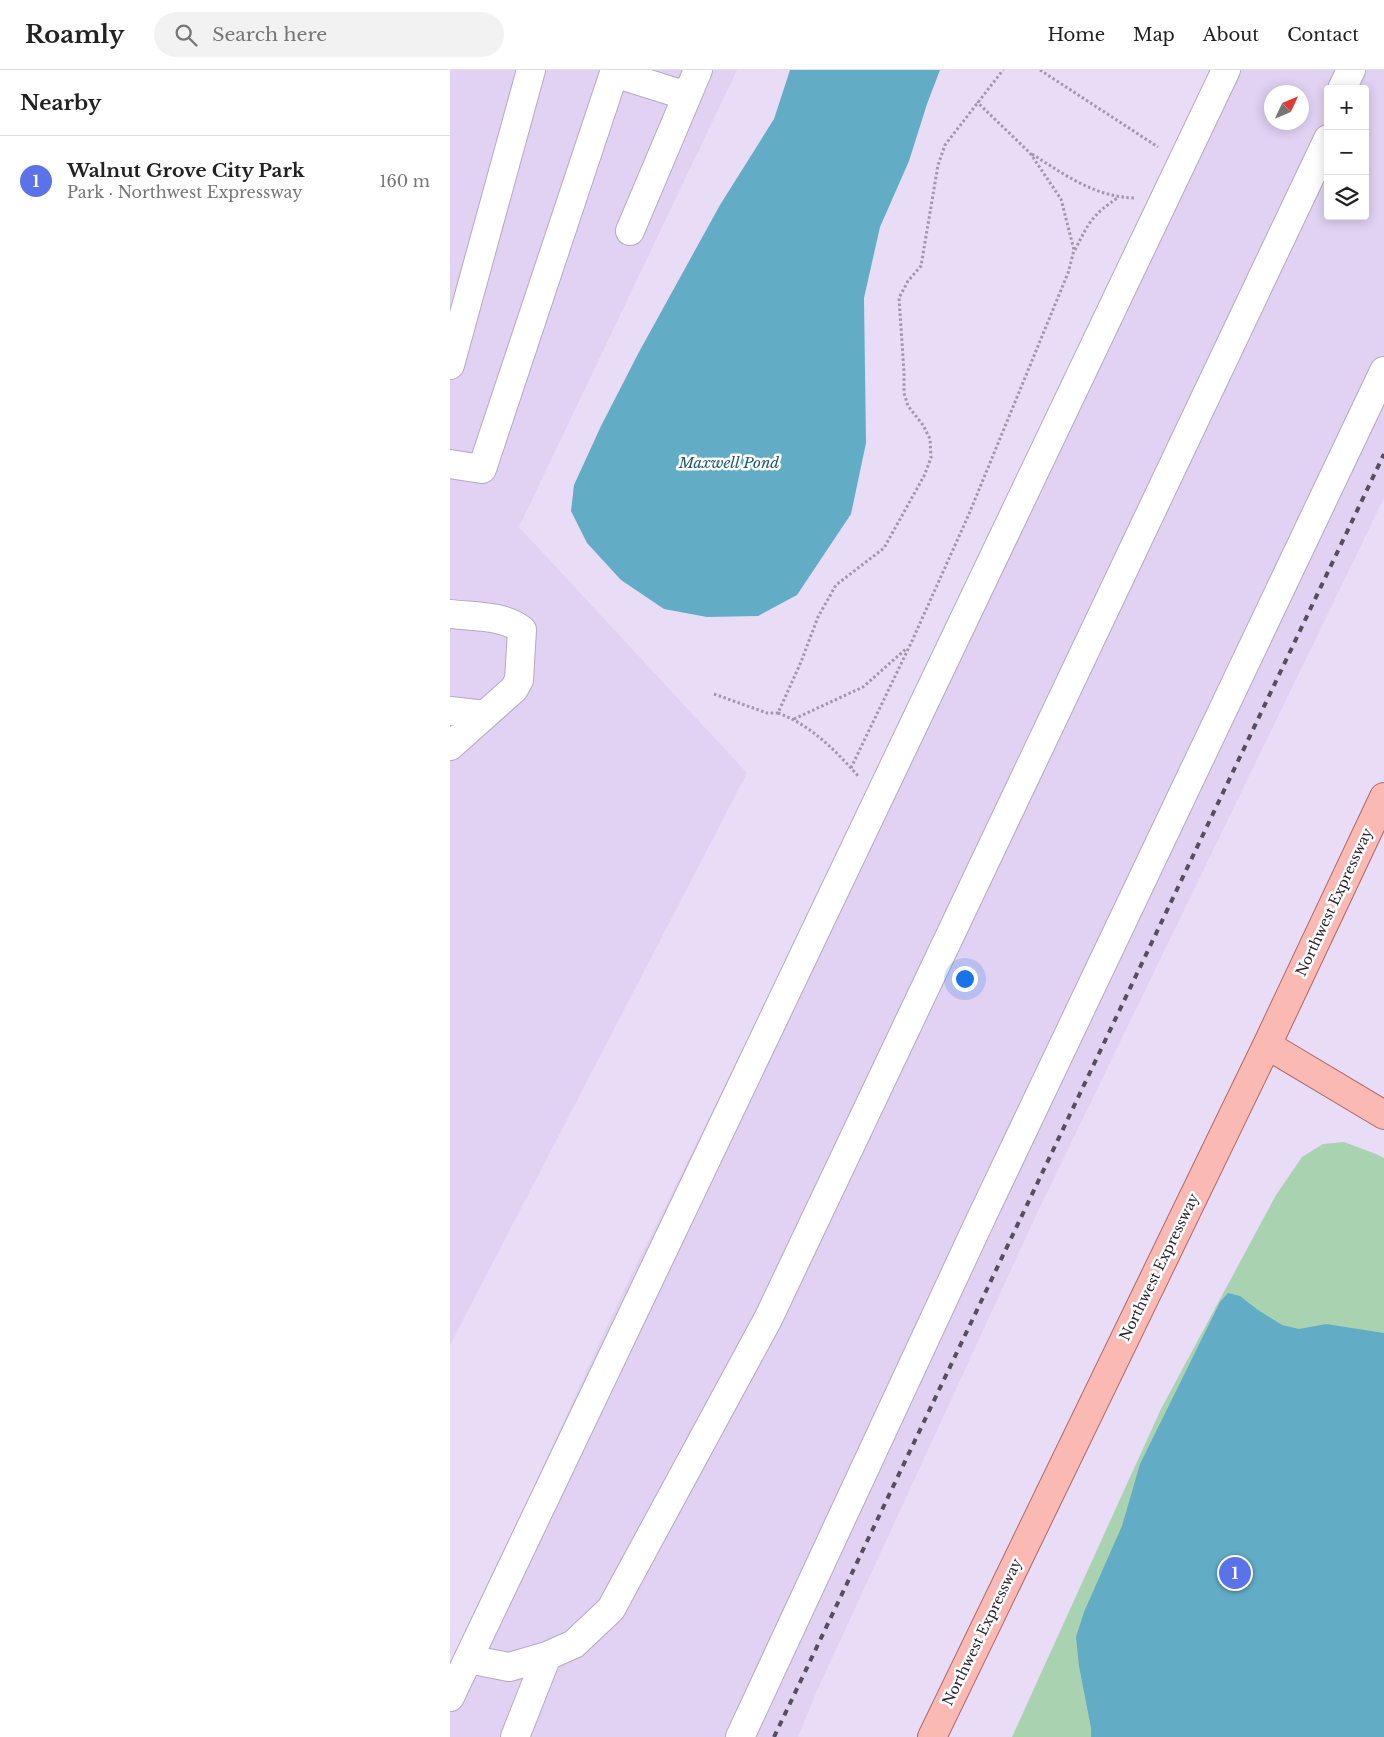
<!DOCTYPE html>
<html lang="en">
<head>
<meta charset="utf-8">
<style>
  :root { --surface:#fff; --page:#f2f2f2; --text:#222; --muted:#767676; --line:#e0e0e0; --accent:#5c72e9 }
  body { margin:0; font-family:"Libre Baskerville",serif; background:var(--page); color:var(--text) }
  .controls { position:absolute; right:15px; top:15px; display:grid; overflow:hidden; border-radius:5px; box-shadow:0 2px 12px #0003 }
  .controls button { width:45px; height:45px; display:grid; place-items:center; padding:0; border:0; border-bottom:1px solid var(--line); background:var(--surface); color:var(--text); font:25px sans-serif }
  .compass { position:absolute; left:814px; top:15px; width:45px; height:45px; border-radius:50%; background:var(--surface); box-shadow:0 2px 12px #0003; rotate:46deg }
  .you { position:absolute; left:514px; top:908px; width:18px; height:18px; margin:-12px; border:4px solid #fff; border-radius:50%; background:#1a73e8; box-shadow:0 0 0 8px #1a73e833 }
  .badge { display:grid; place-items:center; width:32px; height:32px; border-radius:50%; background:var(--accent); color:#fff; font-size:16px; font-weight:700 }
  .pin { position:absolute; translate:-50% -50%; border:2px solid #fff; box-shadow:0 1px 5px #0006 }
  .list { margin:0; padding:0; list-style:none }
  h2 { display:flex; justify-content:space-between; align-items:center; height:65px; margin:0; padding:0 20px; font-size:21px }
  h2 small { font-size:16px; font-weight:400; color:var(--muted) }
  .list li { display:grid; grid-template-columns:32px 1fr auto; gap:15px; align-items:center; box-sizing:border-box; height:90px; padding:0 20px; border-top:1px solid var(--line) }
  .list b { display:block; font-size:19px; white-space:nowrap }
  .list p { margin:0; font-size:16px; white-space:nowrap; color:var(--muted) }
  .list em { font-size:16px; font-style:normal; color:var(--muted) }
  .icon { flex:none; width:28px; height:28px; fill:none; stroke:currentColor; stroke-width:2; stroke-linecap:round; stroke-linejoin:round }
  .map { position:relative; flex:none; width:934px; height:1667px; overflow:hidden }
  header { display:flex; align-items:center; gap:30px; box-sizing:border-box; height:70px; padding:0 25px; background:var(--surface); border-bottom:1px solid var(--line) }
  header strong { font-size:24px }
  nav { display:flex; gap:28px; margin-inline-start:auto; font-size:18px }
  .search { width:350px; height:45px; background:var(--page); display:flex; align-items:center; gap:12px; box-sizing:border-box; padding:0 18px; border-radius:28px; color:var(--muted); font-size:19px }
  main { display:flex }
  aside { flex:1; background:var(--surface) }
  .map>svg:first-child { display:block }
  .built { fill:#e1d1f3; fill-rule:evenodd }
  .green { fill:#a9d2b1 }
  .water { fill:#63acc6 }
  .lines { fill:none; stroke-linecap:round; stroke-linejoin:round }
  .minor-casing { stroke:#b6a9c3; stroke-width:30 }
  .major-casing { stroke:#b06764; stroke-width:30 }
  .path { stroke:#a197ab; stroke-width:3; stroke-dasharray:2.5 2.5; stroke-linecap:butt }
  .minor { stroke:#fff; stroke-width:28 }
  .major { stroke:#fbb9b3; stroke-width:28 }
  .rail { stroke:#554e5c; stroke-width:4; stroke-dasharray:6 6; stroke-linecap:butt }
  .labels { text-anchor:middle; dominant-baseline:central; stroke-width:5; stroke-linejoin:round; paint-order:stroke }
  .street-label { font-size:14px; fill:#29242e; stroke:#fff }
  .water-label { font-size:15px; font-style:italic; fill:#205b6e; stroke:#fff }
</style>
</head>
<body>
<header>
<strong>Roamly</strong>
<div class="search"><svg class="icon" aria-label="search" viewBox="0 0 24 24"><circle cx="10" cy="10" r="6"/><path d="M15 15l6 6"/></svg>Search here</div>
<nav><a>Home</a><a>Map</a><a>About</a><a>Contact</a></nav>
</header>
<main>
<aside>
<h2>Nearby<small></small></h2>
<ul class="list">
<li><span class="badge">1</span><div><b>Walnut Grove City Park</b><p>Park · Northwest Expressway</p></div><em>160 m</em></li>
</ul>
</aside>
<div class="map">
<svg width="934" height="1667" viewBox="0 0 934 1667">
  <rect width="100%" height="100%" fill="#e9dcf7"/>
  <path class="built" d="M0,0h287l-218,457 228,246 -297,572z
    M770,0h164v428l-346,713 -222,482 -18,44h-348v-68l170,-371 474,-962zM878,19h37v127h-37zM822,22h30v30h-30z"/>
  <path class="green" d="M894,1072l32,12 8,4v579h-372l149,-328 115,-214 26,-38 21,-13z"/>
  <path class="water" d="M340,0h150l-13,34 -18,57 -29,66 -16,71 2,145 -15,71 -54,81 -39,21 -51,1 -43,-8 -43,-29 -34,-37 -16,-32 3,-26 27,-59 38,-74 81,-147 54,-86z
    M778,1223l12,3 18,14 24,15 17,4 27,-5 58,9v404h-293v-9l-12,-62 -3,-29 8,-25 38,-86 18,-62 80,-162z"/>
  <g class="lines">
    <defs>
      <path id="minor" d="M892,19l9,-19
        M180,161l68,-161
        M0,295l81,-295
        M0,394l32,5 132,-396 73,23
        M0,544c23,3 54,1 72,16l-3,50 -5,9 -64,57
        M0,641l35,4
        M18,1589l41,8 38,-11 27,-12 37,-35 157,-290 560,-1180
        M0,1627l776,-1627
        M65,1667l32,-81
        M290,1667l237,-510 407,-856"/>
      <path id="major" d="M817,975l117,70
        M482,1667l335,-692 117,-248"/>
    </defs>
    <use href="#minor" class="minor-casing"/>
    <use href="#major" class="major-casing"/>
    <path class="path" d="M590,0l118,77
      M582,84c33,21 63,43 103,44
      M625,180c14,-28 17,-35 44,-53
      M264,624l53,19h11l23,-51 17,-45 18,-32 48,-37 40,-72 7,-18 -1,-19 -7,-14 -15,-19 -4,-13v-21l-5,-74 9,-17 13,-15 17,-101 7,-20 58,-75
      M328,643c33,12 58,38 81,64
      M344,649l69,-32 44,-39
      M401,698l61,-127 57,-127 99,-241 6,-23 -13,-51 -31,-46 -53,-51"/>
    <use href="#minor" class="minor"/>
    <use href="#major" class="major"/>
    <path class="rail" d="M324,1667l610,-1283"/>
  </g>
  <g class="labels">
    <g class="street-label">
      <text transform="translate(884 832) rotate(-65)">Northwest Expressway</text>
      <text transform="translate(709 1197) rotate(-64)">Northwest Expressway</text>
      <text transform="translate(532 1562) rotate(-64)">Northwest Expressway</text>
    </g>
    <g class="water-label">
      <text x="279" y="392">Maxwell Pond</text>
    </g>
  </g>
</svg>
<div class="controls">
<button>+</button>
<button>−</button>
<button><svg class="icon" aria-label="layers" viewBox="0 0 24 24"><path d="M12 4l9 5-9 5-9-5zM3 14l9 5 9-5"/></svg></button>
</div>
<svg class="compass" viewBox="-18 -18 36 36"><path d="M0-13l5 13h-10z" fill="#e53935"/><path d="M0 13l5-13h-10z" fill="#767676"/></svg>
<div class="you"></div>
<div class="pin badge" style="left:785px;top:1503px">1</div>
</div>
</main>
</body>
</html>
